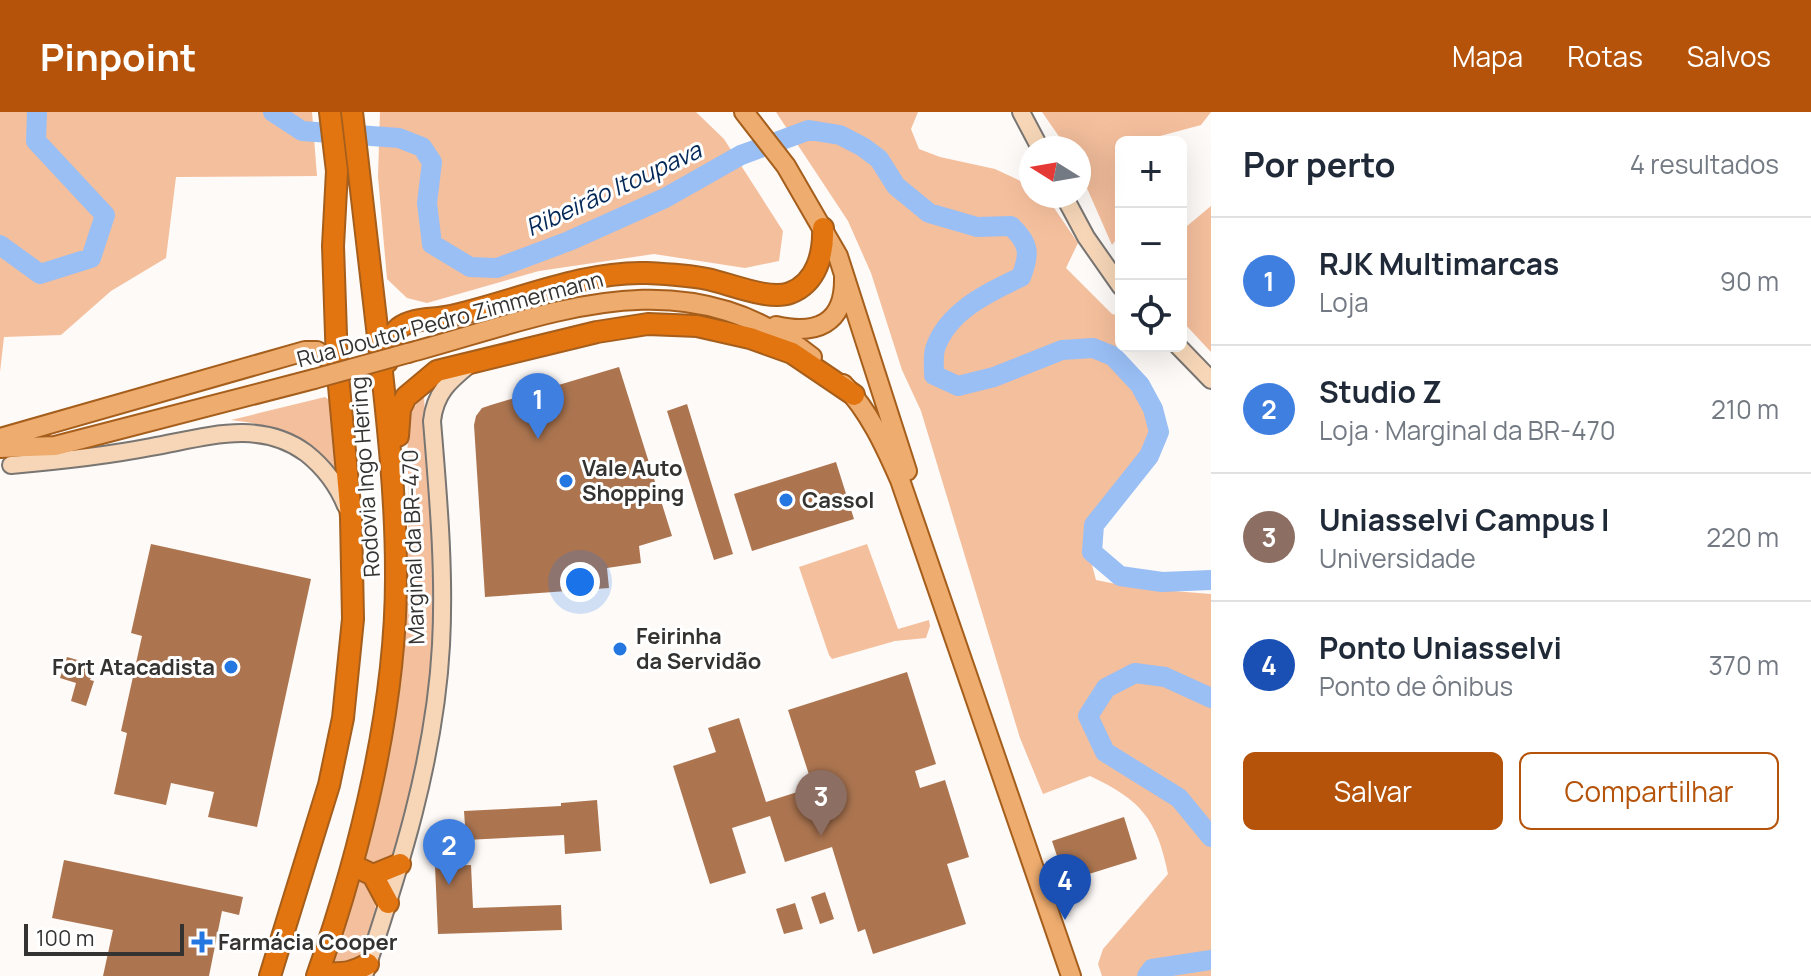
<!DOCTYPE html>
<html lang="pt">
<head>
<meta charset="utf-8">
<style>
  :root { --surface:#fff; --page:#f2f2f3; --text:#1f2937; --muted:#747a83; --line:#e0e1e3; --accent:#b45309 }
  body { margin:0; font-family:Manrope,sans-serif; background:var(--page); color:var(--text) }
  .controls { position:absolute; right:24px; top:24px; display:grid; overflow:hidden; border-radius:12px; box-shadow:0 8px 32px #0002 }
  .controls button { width:72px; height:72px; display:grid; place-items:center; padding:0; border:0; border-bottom:2px solid var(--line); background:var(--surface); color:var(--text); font:40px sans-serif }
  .compass { position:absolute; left:1019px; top:24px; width:72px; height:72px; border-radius:50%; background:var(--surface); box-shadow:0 8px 32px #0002; rotate:281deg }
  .scale { position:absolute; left:24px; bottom:20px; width:160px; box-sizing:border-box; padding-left:8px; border:4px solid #343332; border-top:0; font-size:22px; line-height:28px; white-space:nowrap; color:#343332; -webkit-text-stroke:6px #fff; paint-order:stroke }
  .you { position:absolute; left:580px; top:470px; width:28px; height:28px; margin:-20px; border:6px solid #fff; border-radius:50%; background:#1a73e8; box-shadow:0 0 0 12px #1a73e833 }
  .badge { display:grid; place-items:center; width:52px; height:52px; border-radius:50%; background:var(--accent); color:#fff; font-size:26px; font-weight:700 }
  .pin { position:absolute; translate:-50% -66px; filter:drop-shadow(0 2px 4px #0008) }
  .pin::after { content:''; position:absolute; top:42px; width:28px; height:24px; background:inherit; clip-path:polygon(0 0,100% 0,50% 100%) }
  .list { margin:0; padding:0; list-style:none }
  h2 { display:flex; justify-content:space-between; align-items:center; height:104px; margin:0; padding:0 32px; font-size:34px }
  h2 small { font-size:26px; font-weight:400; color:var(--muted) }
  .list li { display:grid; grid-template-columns:52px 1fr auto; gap:24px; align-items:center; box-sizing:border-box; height:128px; padding:0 32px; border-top:2px solid var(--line) }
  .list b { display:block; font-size:30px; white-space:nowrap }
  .list p { margin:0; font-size:26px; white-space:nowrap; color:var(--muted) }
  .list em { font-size:26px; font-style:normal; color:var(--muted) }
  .actions { display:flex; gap:16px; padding:24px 32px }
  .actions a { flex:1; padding:18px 0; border:2px solid var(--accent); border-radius:12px; text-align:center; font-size:28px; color:var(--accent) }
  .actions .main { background:var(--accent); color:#fff }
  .icon { flex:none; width:44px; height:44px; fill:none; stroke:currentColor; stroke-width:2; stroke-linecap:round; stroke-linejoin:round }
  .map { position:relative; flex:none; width:1211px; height:864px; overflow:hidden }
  header { display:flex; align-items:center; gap:48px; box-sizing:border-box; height:112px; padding:0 40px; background:var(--accent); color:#fff }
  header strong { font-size:38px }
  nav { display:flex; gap:44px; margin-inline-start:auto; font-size:28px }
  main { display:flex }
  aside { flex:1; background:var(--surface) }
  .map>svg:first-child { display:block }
  .green { fill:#f4bf9d }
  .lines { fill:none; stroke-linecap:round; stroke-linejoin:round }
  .river { stroke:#99bff5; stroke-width:20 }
  .building { fill:#ac7550 }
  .secondary-casing { stroke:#787572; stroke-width:20 }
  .primary-casing { stroke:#a55e1b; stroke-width:22 }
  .highway-casing { stroke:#a55e1b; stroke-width:24 }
  .secondary { stroke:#f6d6b7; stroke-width:16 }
  .primary { stroke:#eeac6f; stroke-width:18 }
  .highway { stroke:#e2750f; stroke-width:20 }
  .primary-bridge-casing { stroke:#a55e1b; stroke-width:22; stroke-linecap:butt }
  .primary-bridge { stroke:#eeac6f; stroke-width:18 }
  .poi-dot { fill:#2476e1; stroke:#fff; stroke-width:3 }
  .labels { text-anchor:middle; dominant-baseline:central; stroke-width:6; stroke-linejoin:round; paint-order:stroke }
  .street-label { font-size:22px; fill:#343332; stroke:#fff }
  .poi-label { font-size:22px; font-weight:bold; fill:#343332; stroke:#fff; text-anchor:start }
  .water-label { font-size:24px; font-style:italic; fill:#042857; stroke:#fff }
</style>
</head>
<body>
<header>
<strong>Pinpoint</strong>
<nav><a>Mapa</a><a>Rotas</a><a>Salvos</a></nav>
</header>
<main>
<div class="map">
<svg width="1211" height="864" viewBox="0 0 1211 864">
  <rect width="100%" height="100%" fill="#fefaf8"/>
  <path class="green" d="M0,0h312l5,64 -141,1 -10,81 -55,33 -50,44 -57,2 -4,35z
    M380,0h316l28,27 59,92 -4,30 -34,7 -91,-14 -115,17 -112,32 -20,-5 -20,-19 -9,-102z
    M776,0h142l-7,17 8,20 21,8 55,12 36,17v10h15l32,47 -12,25 46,46 9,2v23l-11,26c35,17 54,60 30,95 -10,13 -25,23 -35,36 -9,12 -15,27 -21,39l12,45 40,8 75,6v382h-109l-4,-12 5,-15 65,-75c-11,-55 -27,-74 -78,-98l-47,18 -23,-56 -99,-327 -19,-41 -31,-97 -23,-52z
    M1042,0h169l-10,13 -52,14 -3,3h-25v91l-9,12 -33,-75v-22h-12z
    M1211,94v146l-30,-32v-89z
    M424,283c2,57 10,114 11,171 0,82 -9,169 -30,249 -4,15 -6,40 -20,50 -7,4 -16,-1 -23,-2l37,-183c11,-88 10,-175 8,-264z
    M325,285l9,6 10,81c-35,-45 -57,-57 -113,-64z
    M867,432l31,85 31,-9 1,6 -4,12 -31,3 -63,18 -3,-4 -30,-88z
    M359,763c28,25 15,55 2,85l-29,6z"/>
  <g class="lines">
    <path class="river" d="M273,0l29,19 97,7 23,9 10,15 -5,41 5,41 38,23 27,1 72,-27 96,-43 76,-43 68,-25 31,5 23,12 16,12 17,27 33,27 48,14 34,-1c19,18 19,28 10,51 -33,15 -74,35 -86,72 -2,8 -1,18 -1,26l24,11 36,-9 68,-27 31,-2 20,8 27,29 13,24 6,23 -10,24 -55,69 -2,27 28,24 42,6 49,-2
      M0,133l40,29 51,-16 14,-43 -69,-74 1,-29
      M1211,586l-46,-21 -30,-4 -29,15 -18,28 17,36 74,46 32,39
      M1147,864l5,-7 59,-9"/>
  </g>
  <path class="building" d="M619,255l53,169 -33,10 2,17 -34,5 2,20 -124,9 -11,-172 2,-9 6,-8 9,-3z
    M687,292l46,150 -19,6 -47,-149z
    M836,350l18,57 -102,32 -18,-57z
    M151,432l160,35 -54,248 -49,-10 6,-25 -43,-9 -5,22 -52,-11 13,-61 -6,-2 21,-95 -11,-3z
    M67,545l21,6 -2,6 7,2 -3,9 4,1 -8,25 -15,-5 5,-18 -16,-5z
    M907,560l29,92 -21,7 5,17 25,-8 24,77 -22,7 19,60 -93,30 -8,-25 -7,3 -26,-85 -47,15 -15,-46 -38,12 14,45 -36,11 -37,-118 43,-14 -8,-24 31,-10 27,84 47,-15 -25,-77z
    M597,688l4,51 -36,3 -1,-19 -98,5 -2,-29 97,-5v-3z
    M1124,705l13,42 -48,15 -3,-8 -23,8 -11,-33z
    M64,748l179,37 -4,18 -17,-4 -13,65h-106l10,-46 -61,-12z
    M471,753l2,43 88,-3 1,25 -124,4 -3,-68z
    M825,780l9,27 -14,5 -9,-27z
    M795,791l8,26 -19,5 -8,-25z"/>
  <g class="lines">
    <defs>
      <path id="secondary" d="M1021,0l19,36
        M1064,84l22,41 35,50
        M1178,234l33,34
        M11,353c47,-4 94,-9 140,-18 52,-9 108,-29 155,6 19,15 31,31 40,53
        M364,864c36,-108 71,-217 77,-331 4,-75 -3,-150 -9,-224 3,-28 17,-40 38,-57"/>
      <path id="primary" d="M744,0l42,54 52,90 69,215
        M776,214c39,9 69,-1 68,-48
        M408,241c142,-38 273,-100 404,4
        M843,272c26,27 42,62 57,96l171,496
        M0,326l305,-87h12l20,13
        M0,336l55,-2 259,-67"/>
      <path id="highway" d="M387,250c1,-12 2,-25 12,-34 14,-11 36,-8 52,-12 63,-14 131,-45 195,-43 20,1 41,2 61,6 21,4 62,22 83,14 27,-10 34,-40 33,-65
        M398,324l2,-27 6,-12 31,-26 160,-39 51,-8 49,2 53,12 42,15 62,42
        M352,753l21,10 15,28
        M373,763l27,-11
        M318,862c23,-2 29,2 50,-10
        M270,864l59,-191 14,-67 10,-99 -2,-102 -14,-153 -4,-118 4,-75 -7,-59
        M317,864c44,-125 80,-272 79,-404 0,-73 -8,-146 -16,-218 -9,-81 -18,-162 -28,-242"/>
    </defs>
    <use href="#secondary" class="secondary-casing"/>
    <use href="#primary" class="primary-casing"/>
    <use href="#highway" class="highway-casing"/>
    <use href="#secondary" class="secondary"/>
    <use href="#primary" class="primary"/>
    <use href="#highway" class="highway"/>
    <defs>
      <path id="primary-bridge" d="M314,267l94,-26"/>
    </defs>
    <use href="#primary-bridge" class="primary-bridge-casing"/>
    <use href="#primary-bridge" class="primary-bridge"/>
  </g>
  <g class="poi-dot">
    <circle cx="566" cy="369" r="8"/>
    <circle cx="786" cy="388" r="8"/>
    <circle cx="620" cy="537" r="8"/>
    <circle cx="231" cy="555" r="8"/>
    <path d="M198 818h8v8h8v8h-8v8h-8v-8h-8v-8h8z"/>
  </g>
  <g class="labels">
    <g class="street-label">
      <text transform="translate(450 207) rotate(-15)">Rua Doutor Pedro Zimmermann</text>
      <text transform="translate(365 365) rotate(-94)">Rodovia Ingo Hering</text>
      <text transform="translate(413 435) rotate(-92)">Marginal da BR-470</text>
    </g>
    <g class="poi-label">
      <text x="582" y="356">Vale Auto<tspan x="582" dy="25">Shopping</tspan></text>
      <text x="802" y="388">Cassol</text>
      <text x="636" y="524">Feirinha<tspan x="636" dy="25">da Servidão</tspan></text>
      <text x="215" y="555" text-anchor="end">Fort Atacadista</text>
      <text x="218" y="830">Farmácia Cooper</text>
    </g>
    <g class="water-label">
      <text transform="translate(613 76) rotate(-25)">Ribeirão Itoupava</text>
    </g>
  </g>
</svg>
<div class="controls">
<button>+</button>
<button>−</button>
<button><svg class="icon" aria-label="locate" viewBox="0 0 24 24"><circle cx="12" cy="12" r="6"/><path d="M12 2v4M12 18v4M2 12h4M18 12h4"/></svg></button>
</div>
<svg class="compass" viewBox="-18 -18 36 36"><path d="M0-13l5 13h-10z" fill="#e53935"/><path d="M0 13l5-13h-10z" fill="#747a83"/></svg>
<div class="scale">100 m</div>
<div class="you"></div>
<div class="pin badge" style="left:538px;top:327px;background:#3f7fe0">1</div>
<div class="pin badge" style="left:449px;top:773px;background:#3f7fe0">2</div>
<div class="pin badge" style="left:821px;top:724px;background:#8d6e63">3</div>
<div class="pin badge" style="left:1065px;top:808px;background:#1a4fb4">4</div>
</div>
<aside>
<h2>Por perto<small>4 resultados</small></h2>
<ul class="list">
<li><span class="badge" style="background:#3f7fe0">1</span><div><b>RJK Multimarcas</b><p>Loja</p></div><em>90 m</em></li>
<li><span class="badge" style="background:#3f7fe0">2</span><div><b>Studio Z</b><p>Loja · Marginal da BR-470</p></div><em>210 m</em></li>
<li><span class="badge" style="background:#8d6e63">3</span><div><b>Uniasselvi Campus I</b><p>Universidade</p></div><em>220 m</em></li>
<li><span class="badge" style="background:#1a4fb4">4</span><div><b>Ponto Uniasselvi</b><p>Ponto de ônibus</p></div><em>370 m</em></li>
</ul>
<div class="actions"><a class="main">Salvar</a><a>Compartilhar</a></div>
</aside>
</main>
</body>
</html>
